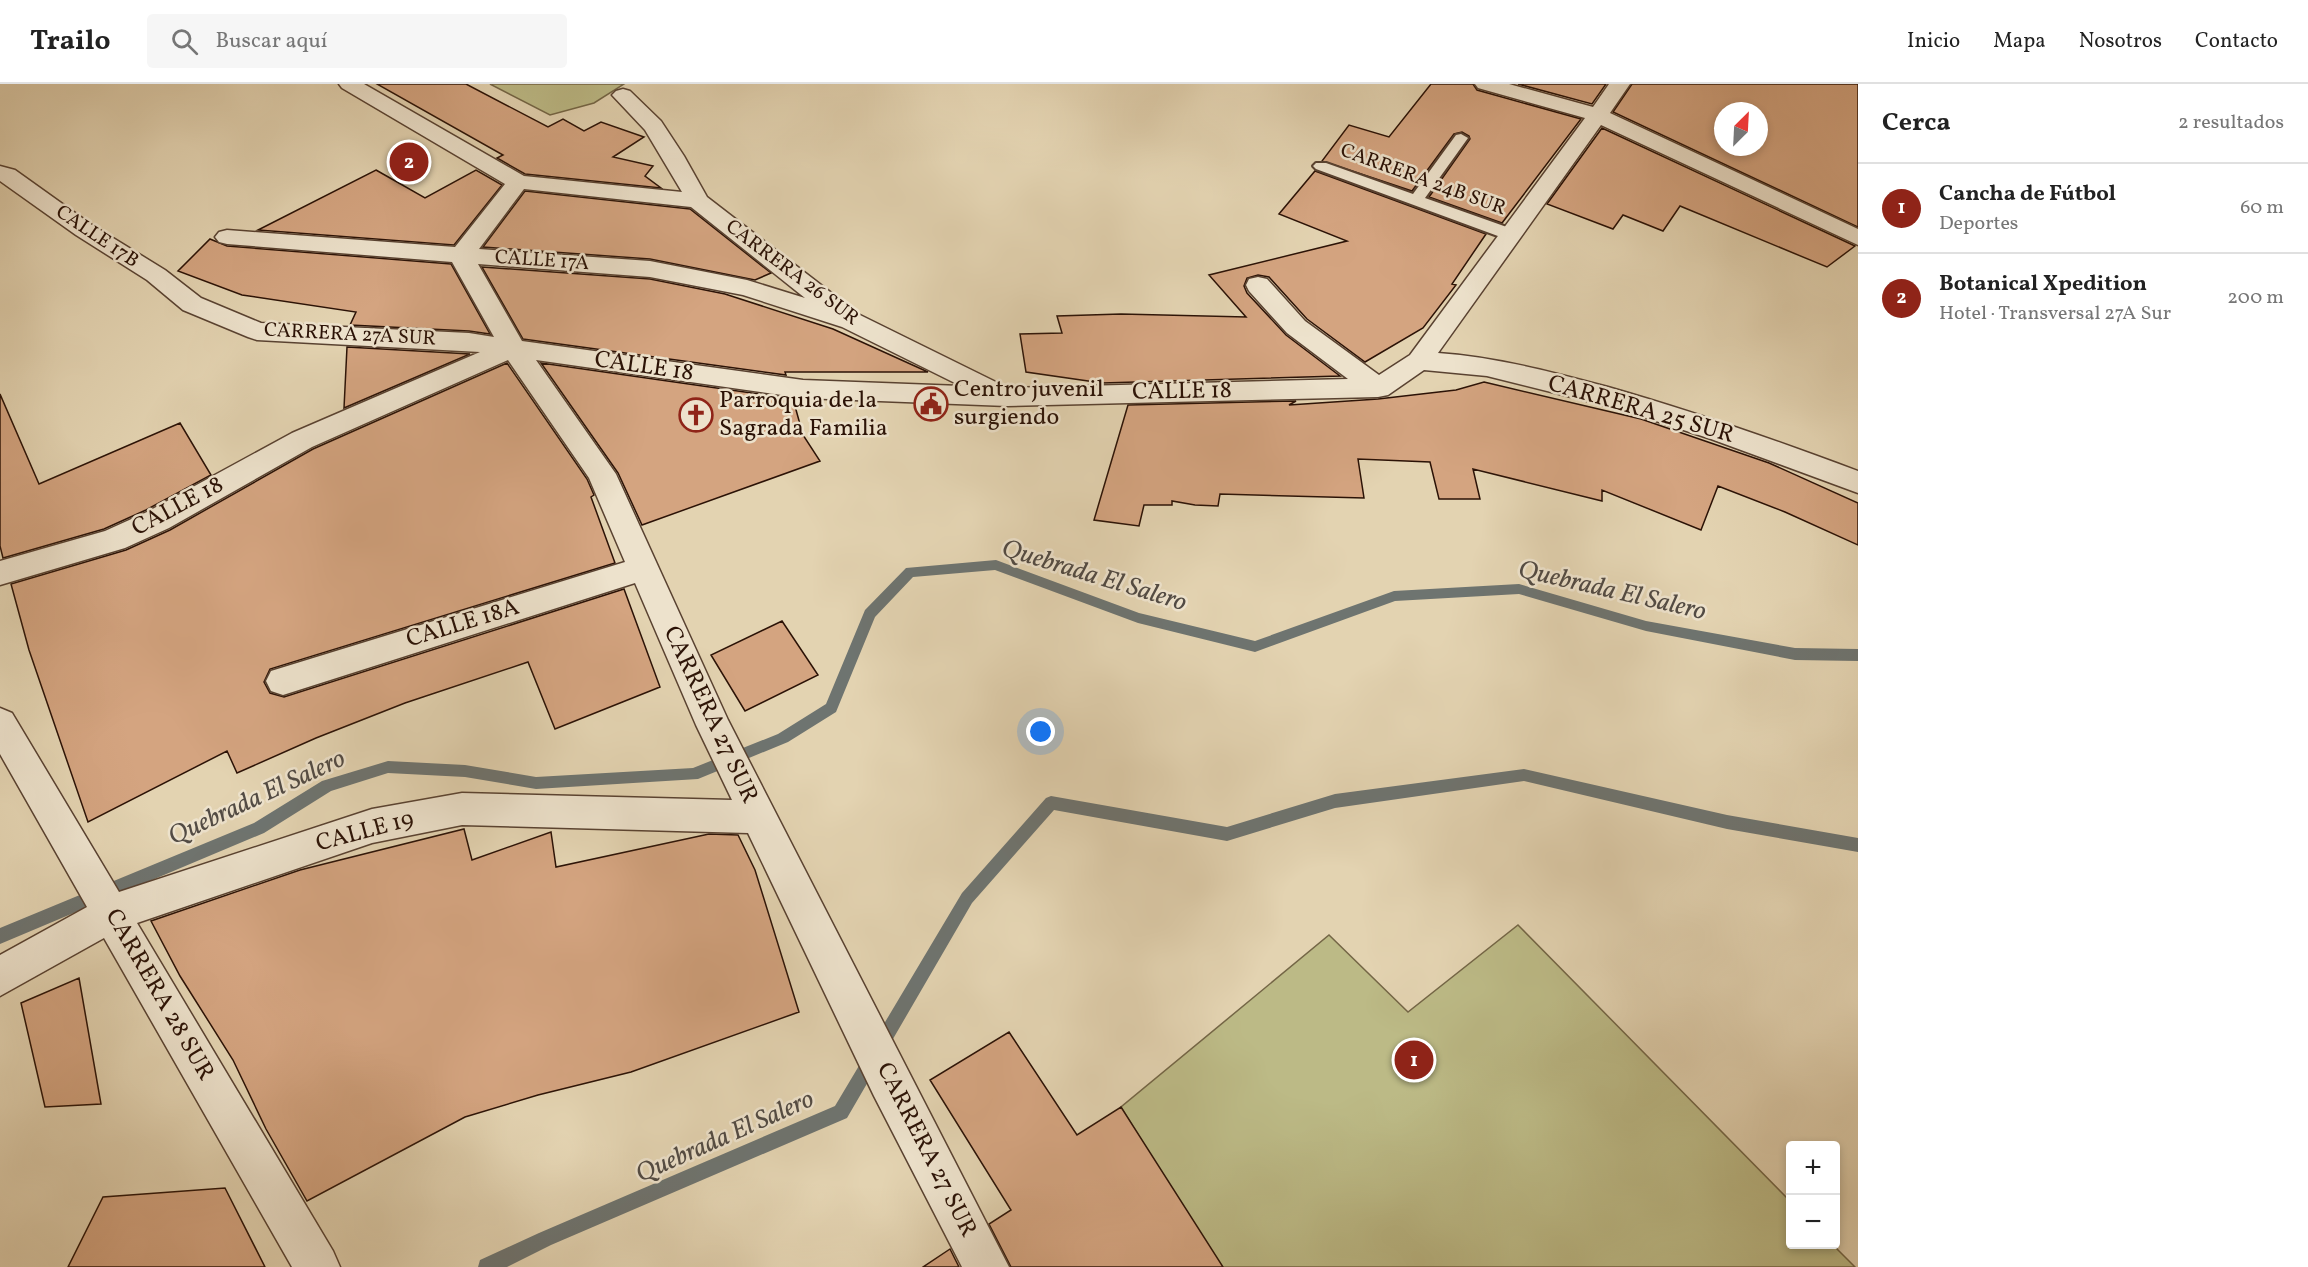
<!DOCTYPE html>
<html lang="es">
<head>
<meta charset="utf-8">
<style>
  :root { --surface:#fff; --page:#f6f6f6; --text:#222; --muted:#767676; --line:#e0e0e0; --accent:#8f2418 }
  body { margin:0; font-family:Vollkorn,serif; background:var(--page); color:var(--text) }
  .controls { position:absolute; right:18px; bottom:18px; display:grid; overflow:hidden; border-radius:6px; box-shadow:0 3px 9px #0003 }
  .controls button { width:54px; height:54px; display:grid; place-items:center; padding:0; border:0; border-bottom:2px solid var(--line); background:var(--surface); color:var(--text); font:30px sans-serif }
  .compass { position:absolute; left:1714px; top:18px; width:54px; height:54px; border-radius:50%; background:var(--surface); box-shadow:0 3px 9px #0003; rotate:24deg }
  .you { position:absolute; left:1041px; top:648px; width:21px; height:21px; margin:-15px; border:4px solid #fff; border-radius:50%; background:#1a73e8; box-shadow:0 0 0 9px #1a73e833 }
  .badge { display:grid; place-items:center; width:39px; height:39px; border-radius:50%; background:var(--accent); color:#fff; font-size:20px; font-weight:700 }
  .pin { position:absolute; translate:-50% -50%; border:3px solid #fff; box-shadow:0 2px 6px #0006 }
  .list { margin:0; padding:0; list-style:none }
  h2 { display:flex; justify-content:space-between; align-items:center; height:78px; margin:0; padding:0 24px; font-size:26px }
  h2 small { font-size:20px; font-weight:400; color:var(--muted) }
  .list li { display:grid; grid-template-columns:39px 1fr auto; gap:18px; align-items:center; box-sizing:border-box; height:90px; padding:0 24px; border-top:2px solid var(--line) }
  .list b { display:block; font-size:22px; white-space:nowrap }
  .list p { margin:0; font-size:20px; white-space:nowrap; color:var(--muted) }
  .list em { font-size:20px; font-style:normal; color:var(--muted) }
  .icon { flex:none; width:33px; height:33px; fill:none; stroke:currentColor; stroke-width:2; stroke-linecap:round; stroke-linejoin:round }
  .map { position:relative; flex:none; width:1858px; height:1183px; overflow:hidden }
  header { display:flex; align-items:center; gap:36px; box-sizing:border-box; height:84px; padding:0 30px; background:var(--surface); border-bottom:2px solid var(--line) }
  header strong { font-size:28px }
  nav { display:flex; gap:33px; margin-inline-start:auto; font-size:21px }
  .search { width:420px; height:54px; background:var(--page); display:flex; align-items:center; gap:15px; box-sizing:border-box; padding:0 21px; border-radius:6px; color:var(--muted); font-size:22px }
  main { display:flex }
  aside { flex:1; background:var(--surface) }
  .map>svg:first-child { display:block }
  .green { fill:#bcba86; stroke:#746646; stroke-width:1.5 }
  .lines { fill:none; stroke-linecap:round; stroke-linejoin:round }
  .stream { fill:#6e7470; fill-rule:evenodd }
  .building { fill:#d4a480; stroke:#2b1206; stroke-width:1.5; fill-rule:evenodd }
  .service-casing { stroke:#594231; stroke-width:4 }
  .minor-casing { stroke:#594231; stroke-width:3 }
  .service { fill:#ede2cc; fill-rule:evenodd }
  .minor { fill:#ede2cc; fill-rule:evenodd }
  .labels { text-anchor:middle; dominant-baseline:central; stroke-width:5; stroke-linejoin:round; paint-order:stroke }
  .far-street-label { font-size:20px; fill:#2b1206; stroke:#ede2cc }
  .street-label { font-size:24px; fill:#2b1206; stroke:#ede2cc }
  .poi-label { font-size:24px; fill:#2b1206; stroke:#ede2cc; text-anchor:start }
  .water-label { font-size:26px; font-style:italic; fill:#524b44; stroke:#ede2cc }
</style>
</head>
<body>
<header>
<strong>Trailo</strong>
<div class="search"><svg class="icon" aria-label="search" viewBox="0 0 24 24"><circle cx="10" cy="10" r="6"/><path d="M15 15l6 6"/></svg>Buscar aquí</div>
<nav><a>Inicio</a><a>Mapa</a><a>Nosotros</a><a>Contacto</a></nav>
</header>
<main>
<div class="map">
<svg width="1858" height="1183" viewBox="0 0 1858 1183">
  <rect width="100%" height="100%" fill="#e3d3b1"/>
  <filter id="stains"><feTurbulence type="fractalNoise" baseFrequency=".00333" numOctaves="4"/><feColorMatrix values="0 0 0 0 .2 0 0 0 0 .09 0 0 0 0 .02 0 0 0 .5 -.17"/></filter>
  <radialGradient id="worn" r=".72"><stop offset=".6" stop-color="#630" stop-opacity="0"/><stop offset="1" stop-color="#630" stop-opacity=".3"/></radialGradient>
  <path class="green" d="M490,0h134l-30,19 -44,12z
    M1518,841l272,276v43l43,1 22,22h-636l-98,-160 208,-172 79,77z"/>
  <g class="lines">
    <path class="stream" d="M996,476l143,53 116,28 139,-50 125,-7 127,37 149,27 63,1v12l-63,-1 -149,-29 -127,-37 -124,7 -140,51 -117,-29 -143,-53 -82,7 -38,40 -39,95 -48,30 -90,37 -162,10 -71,-12 -77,-4 -57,18 -67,42 -264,111v-16l254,-105 68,-42 66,-20 77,4 71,12 157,-9 85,-34 48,-30 39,-94 41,-42z
      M1524,685l203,46 131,23v14l-131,-23 -203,-48 -189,27 -108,33 -173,-31 -82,93 -125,215 -296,127 -44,22h-29l2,-7 59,-27 296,-127 127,-213 84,-95 5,-2 176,31 108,-33z"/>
  </g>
  <path class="building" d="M377,0h89l82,43 15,-8 21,12 17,-9 43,15 -31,20 40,9 -8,10 16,12 -136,-14 -28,-16 6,-3z
    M1431,0h42l4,6 104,29 -79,104 -73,-26 41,-58 -1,-3 -7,-4 -8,2 -42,57 -90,-30 27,-36 40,12z
    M1518,0h88l-14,20z
    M1632,0h226v143l-245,-115zM1723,27h36v36h-36z
    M1602,44l253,118 -28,21 -147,-61 -17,25 -40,-16 -10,14 -66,-25z
    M376,86l49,28 51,-28 26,15 -48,60 -196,-15z
    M1315,87l171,63 -34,50 4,1 -33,43 -58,34 -58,-43 -38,-42 -11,-2 -11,3 -3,8 3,7 39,42 54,41 -238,7 -76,-11 -6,-38 42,-1 -5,-17 64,-2 125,3 -37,-42 138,-34 -68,-27z
    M525,107l165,18 81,64 -16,7 -105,-21 -167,-12z
    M210,155l17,7 224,18 39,70 -21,-3 -119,-6 6,-13 -114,-17 -64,-24z
    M482,183l168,12 75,15 108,35 95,43h-143l1,3 -263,-36z
    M347,263l123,7 -126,54z
    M507,279l80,116 7,16 -3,2 24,66 -345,106 -6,13 6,11 14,4 340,-108 36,98 -105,42 -27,-67 -123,41 -89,35 -79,35 -10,-22 -139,71 -59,-172 -18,-66 115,-34 44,-20 143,-81z
    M541,279l252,36 10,36 17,26 -178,64 -24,-52z
    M1484,298l157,37 128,44 89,40v42l-73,-33 -67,-26 -17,44 -99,-40v11l-129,-32 7,30h-41l-9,-37 -72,-3 6,39 -144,-4 -2,12 -23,-1 -23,-4v4h-28l-5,21 -45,-6 34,-115 168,-4 -7,4 89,-6 78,-9z
    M0,310l39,90 141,-61 31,52 -65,35 -42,19 -101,29 -3,-12z
    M782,537l36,54 -73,36 -34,-56z
    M464,745l8,31 79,-28 5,35 153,-33 29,1 17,35 44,142 -168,60 -93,23 -73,22 -158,84 -41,-72 -33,-69 -53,-84 -29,-55 149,-51z
    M79,894l22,126 -56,3 -24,-104z
    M1009,948l68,103 44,-28 102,160h-212l-22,-43 22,-14 -81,-130z
    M225,1104l40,79h-197l35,-70z
    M950,1165l9,18h-36z"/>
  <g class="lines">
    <defs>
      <path id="service" d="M1461,50l7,4 -43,60 93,33 2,4 -2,4h-12l-190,-70 -3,-3 3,-3h10l87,31 43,-59z"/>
      <path id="minor" d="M339,0h25l160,92 158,16 -37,-62 -33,-35 4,-4 7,-2 7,2 31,30 23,35 23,41 153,118 148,73 340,-9 -61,-46 -38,-42 -3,-6 3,-6 9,-2 9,2 38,42 74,54 31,-20 175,-237 -107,-30 -3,-4h34l84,23 16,-23h21l-20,29 248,116v16l-257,-120 -163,228c58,4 114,19 170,34 84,24 167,53 250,84v22l-147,-54 -92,-30 -132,-33 -63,-6 -36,25 -10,2 -371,9 -204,-8 -267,-38 80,114 112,246 281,547h-47l-88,-171 -126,-263 -286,-8 -90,18 -235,80 196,328 7,16h-48l-188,-329 -104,58v-41l87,-48 -87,-153v-46l12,5 107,179 253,-83 90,-16 270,7 -36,-75 -61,-142 -352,112 -12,-4 -5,-10 5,-10 354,-109 -36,-84 -81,-118 -196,87 -143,81 -44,20 -125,37v-24l105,-30 42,-19 145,-79 188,-81 -223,-12 -9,-3 -65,-27 -36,-30 -71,-45 -76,-54v-15l15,4 77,55 73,45 36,28 60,25 208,10 25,4 -42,-75 -225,-18 -8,-2 -4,-5 4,-5 8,-2 228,17 50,-63 -163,-96zM524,105l167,18 114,91 -58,-18 -97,-19 -171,-12zM478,180l172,13 93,18 99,32 119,59 -158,-6 -281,-39z"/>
    </defs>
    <use href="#service" class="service-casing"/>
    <use href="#minor" class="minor-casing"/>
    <use href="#service" class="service"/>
    <use href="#minor" class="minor"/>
  </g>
  <defs>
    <symbol id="civic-ring" viewBox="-11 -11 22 22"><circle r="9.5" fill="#ede2cc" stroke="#8f2418" stroke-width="1.5"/><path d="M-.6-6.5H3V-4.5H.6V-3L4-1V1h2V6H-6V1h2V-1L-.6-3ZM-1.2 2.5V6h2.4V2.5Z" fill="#8f2418"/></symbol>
    <symbol id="church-ring" viewBox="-11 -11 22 22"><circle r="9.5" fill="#ede2cc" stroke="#8f2418" stroke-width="1.5"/><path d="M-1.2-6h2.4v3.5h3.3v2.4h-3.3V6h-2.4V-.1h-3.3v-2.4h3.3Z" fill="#8f2418"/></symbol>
  </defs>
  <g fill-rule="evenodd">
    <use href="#civic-ring" x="912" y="301" width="38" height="38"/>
    <use href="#church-ring" x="677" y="312" width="38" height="38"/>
  </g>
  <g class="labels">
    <g class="far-street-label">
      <text transform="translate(1423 96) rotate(20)">CARRERA 24B SUR</text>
      <text transform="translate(97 153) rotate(34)">CALLE 17B</text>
      <text transform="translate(542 177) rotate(4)">CALLE 17A</text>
      <text transform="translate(792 189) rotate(37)">CARRERA 26 SUR</text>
      <text transform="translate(350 251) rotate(3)">CARRERA 27A SUR</text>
    </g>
    <g class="street-label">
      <text transform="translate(644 283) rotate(8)">CALLE 18</text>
      <text transform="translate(1182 308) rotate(-1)">CALLE 18</text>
      <text transform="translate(1641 326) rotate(16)">CARRERA 25 SUR</text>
      <text transform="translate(178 423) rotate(-28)">CALLE 18</text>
      <text transform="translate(463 540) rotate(-17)">CALLE 18A</text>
      <text transform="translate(710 631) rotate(65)">CARRERA 27 SUR</text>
      <text transform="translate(365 748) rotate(-15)">CALLE 19</text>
      <text transform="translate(159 911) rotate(60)">CARRERA 28 SUR</text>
      <text transform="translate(926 1066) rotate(63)">CARRERA 27 SUR</text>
    </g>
    <g class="poi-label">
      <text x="954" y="306">Centro juvenil<tspan x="954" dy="28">surgiendo</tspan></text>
      <text x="719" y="317">Parroquia de la<tspan x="719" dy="28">Sagrada Familia</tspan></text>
    </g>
    <g class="water-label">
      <text transform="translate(1094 492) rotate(17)">Quebrada El Salero</text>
      <text transform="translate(1612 507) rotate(13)">Quebrada El Salero</text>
      <text transform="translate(257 714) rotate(-25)">Quebrada El Salero</text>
      <text transform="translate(725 1053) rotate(-24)">Quebrada El Salero</text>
    </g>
  </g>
  <rect width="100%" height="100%" filter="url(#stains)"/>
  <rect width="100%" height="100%" fill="url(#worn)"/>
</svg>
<div class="controls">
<button>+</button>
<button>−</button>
</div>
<svg class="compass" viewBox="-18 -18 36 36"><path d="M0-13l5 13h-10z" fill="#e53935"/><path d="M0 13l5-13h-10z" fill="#767676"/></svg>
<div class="you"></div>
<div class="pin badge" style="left:1414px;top:976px">1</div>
<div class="pin badge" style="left:409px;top:78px">2</div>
</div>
<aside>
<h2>Cerca<small>2 resultados</small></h2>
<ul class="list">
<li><span class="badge">1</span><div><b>Cancha de Fútbol</b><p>Deportes</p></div><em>60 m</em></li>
<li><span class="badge">2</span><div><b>Botanical Xpedition</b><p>Hotel · Transversal 27A Sur</p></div><em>200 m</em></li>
</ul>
</aside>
</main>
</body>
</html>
